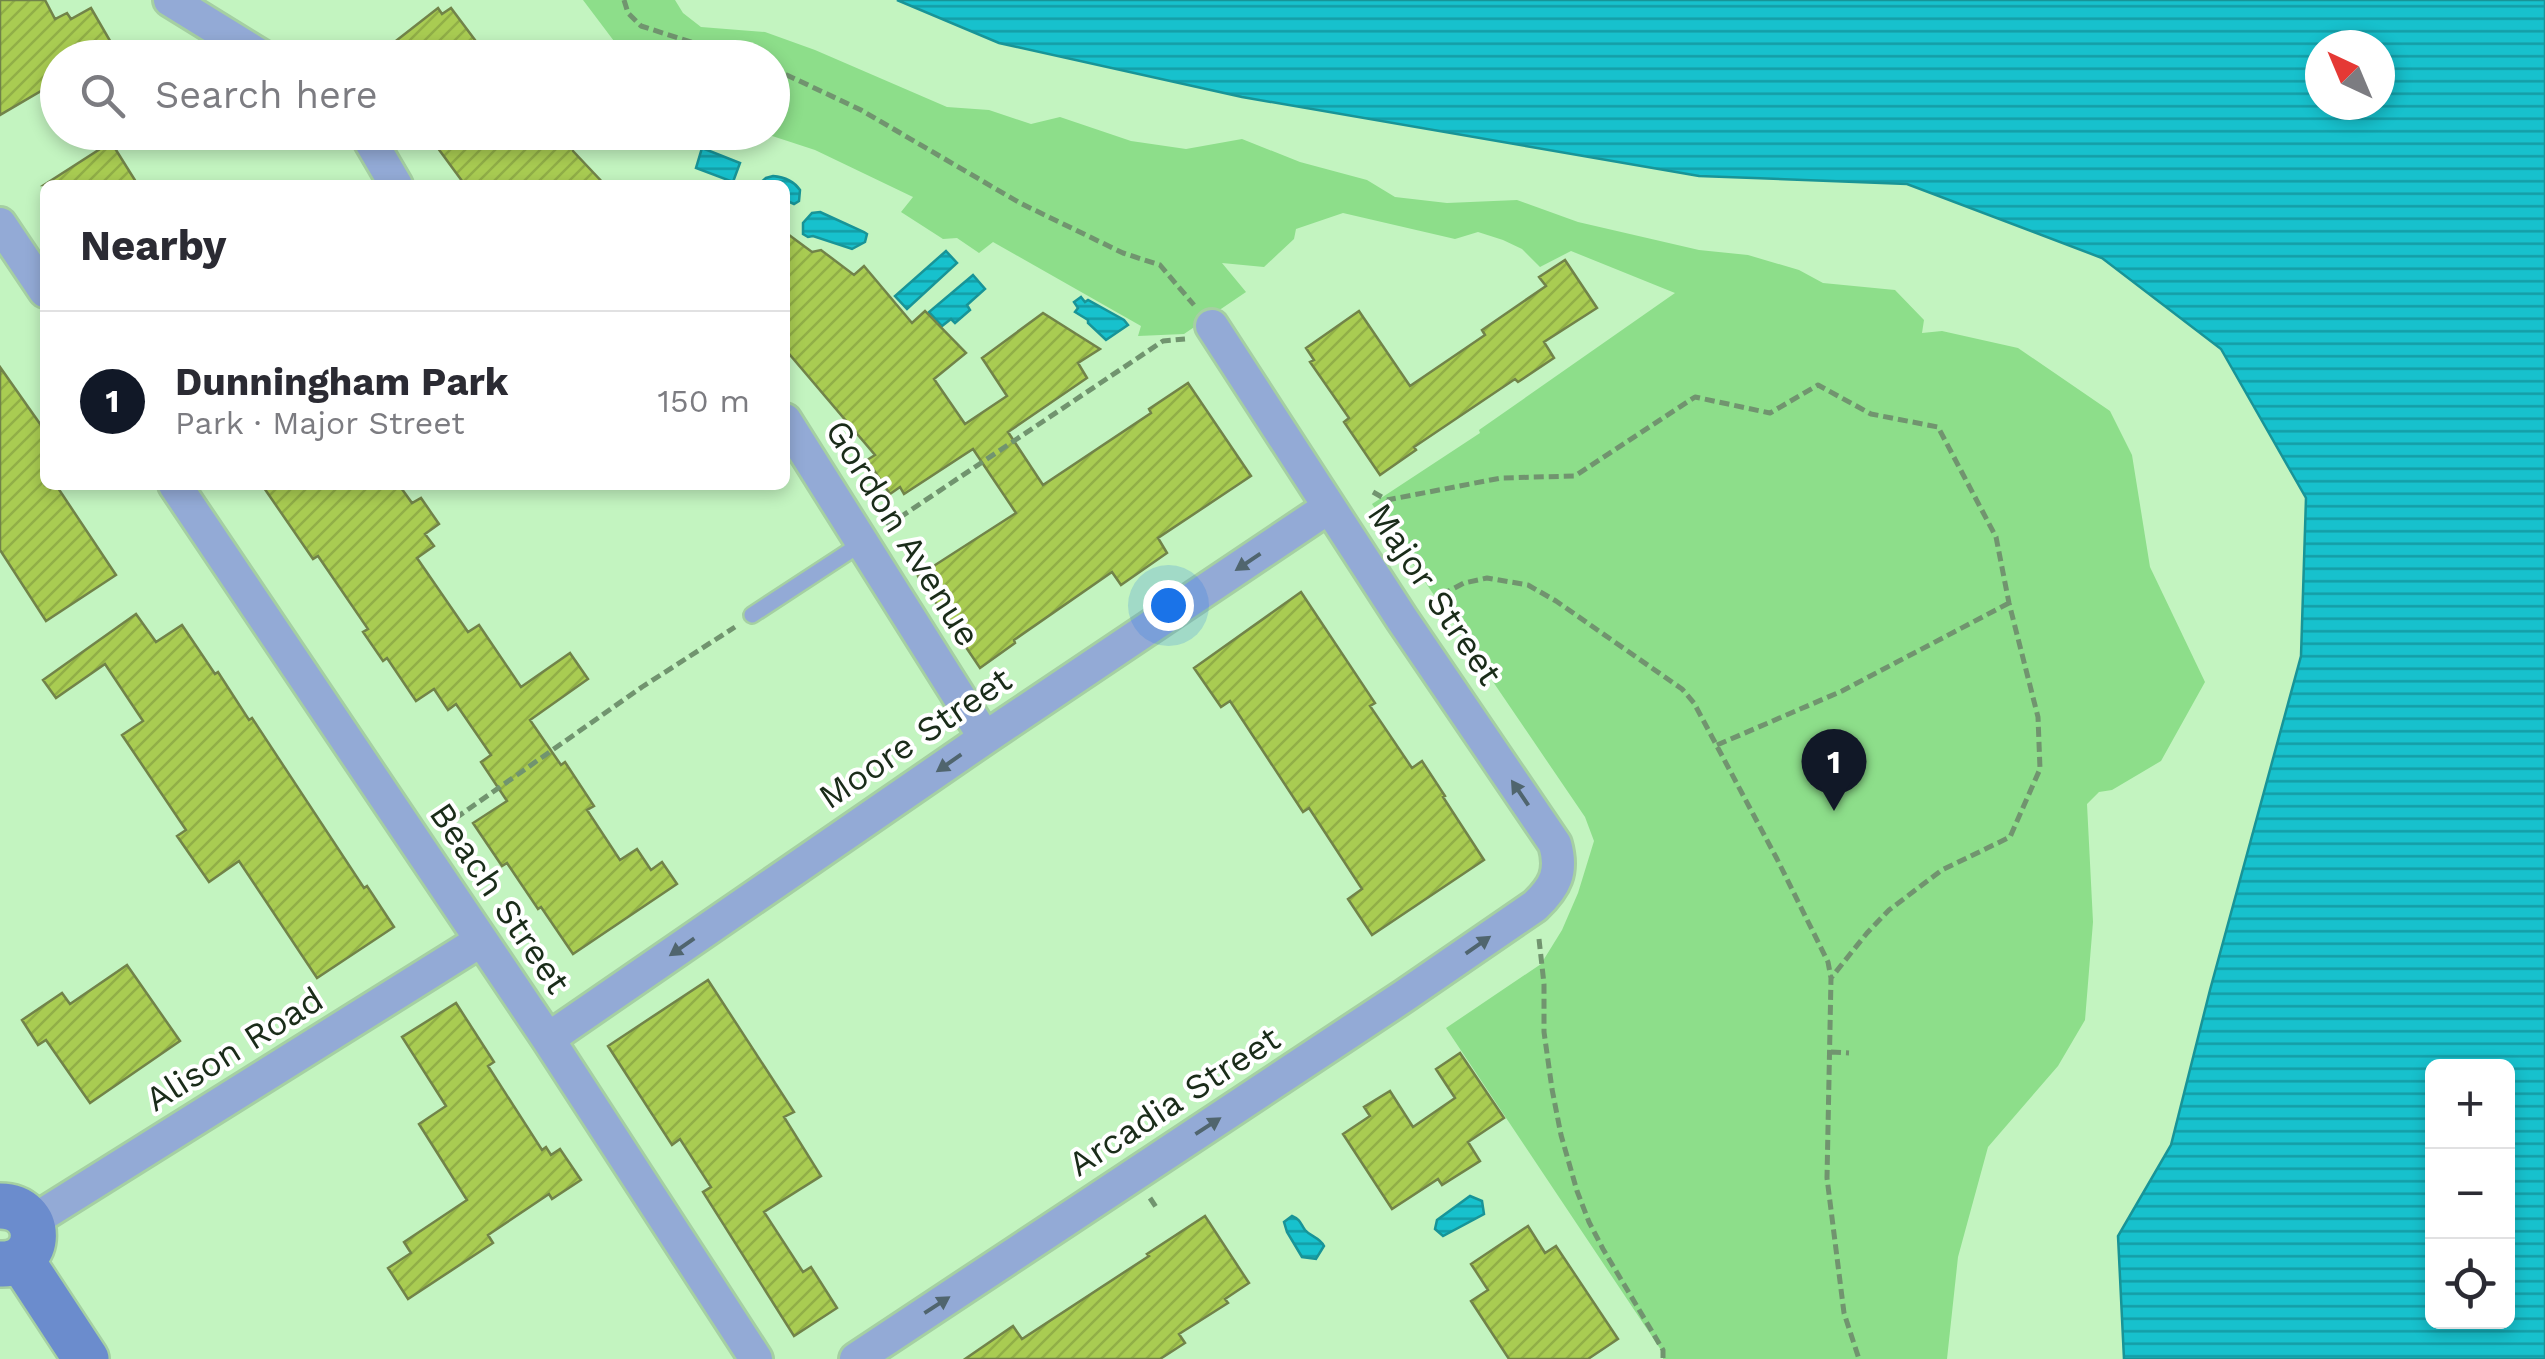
<!DOCTYPE html>
<html lang="en">
<head>
<meta charset="utf-8">
<style>
  :root { --surface:#fff; --page:#f7f7f7; --text:#2b2b33; --muted:#7c7c81; --line:#e1e1e2; --accent:#111827 }
  body { margin:0; font-family:"Work Sans",sans-serif; background:var(--page); color:var(--text) }
  .controls { position:absolute; right:30px; bottom:30px; display:grid; overflow:hidden; border-radius:15px; box-shadow:0 5px 15px #0003 }
  .controls button { width:90px; height:90px; display:grid; place-items:center; padding:0; border:0; border-bottom:2px solid var(--line); background:var(--surface); color:var(--text); font:50px sans-serif }
  .compass { position:absolute; left:2305px; top:30px; width:90px; height:90px; border-radius:50%; background:var(--surface); box-shadow:0 5px 15px #0003; rotate:316deg }
  .you { position:absolute; left:1168px; top:605px; width:35px; height:35px; margin:-25px; border:8px solid #fff; border-radius:50%; background:#1a73e8; box-shadow:0 0 0 15px #1a73e833 }
  .badge { display:grid; place-items:center; width:65px; height:65px; border-radius:50%; background:var(--accent); color:#fff; font-size:32px; font-weight:700 }
  .pin { position:absolute; translate:-50% -82px; filter:drop-shadow(0 2px 5px #0008) }
  .pin::after { content:''; position:absolute; top:52px; width:35px; height:30px; background:inherit; clip-path:polygon(0 0,100% 0,50% 100%) }
  .list { margin:0; padding:0; list-style:none }
  h2 { display:flex; justify-content:space-between; align-items:center; height:130px; margin:0; padding:0 40px; font-size:42px }
  h2 small { font-size:32px; font-weight:400; color:var(--muted) }
  .list li { display:grid; grid-template-columns:65px 1fr auto; gap:30px; align-items:center; box-sizing:border-box; height:180px; padding:0 40px; border-top:2px solid var(--line) }
  .list b { display:block; font-size:38px; white-space:nowrap }
  .list p { margin:0; font-size:32px; white-space:nowrap; color:var(--muted) }
  .list em { font-size:32px; font-style:normal; color:var(--muted) }
  .icon { flex:none; width:55px; height:55px; fill:none; stroke:currentColor; stroke-width:2; stroke-linecap:round; stroke-linejoin:round }
  .map { position:relative; flex:none; width:2545px; height:1359px; overflow:hidden }
  .search { position:absolute; background:var(--surface); box-shadow:0 5px 15px #0003; left:40px; top:40px; width:750px; height:110px; display:flex; align-items:center; gap:25px; box-sizing:border-box; padding:0 35px; border-radius:55px; color:var(--muted); font-size:38px }
  .panel { position:absolute; background:var(--surface); box-shadow:0 5px 15px #0003; left:40px; top:180px; width:750px; height:310px; border-radius:15px }
  .map>svg:first-child { display:block }
  .green { fill:#8dde8a }
  .water { fill:url(#water-rules); stroke:#189497; stroke-width:2.5; fill-rule:evenodd }
  .building { fill:url(#building-hatch); stroke:#718349; stroke-width:2.5 }
  .lines { fill:none; stroke-linecap:round; stroke-linejoin:round }
  .service-casing { stroke:#a5d0a2; stroke-width:20 }
  .minor-casing { stroke:#a5d0a2; stroke-width:38 }
  .secondary-casing { stroke:#a5d0a2; stroke-width:50 }
  .path { stroke:#71946f; stroke-width:5; stroke-dasharray:10 5; stroke-linecap:butt }
  .service { stroke:#93aad6; stroke-width:15 }
  .minor { stroke:#93aad6; stroke-width:32 }
  .secondary { stroke:#6b8ccd; stroke-width:45 }
  .oneway { fill:#50656e }
  .labels { text-anchor:middle; dominant-baseline:central; stroke-width:8; stroke-linejoin:round; paint-order:stroke }
  .street-label { font-size:35px; fill:#1a2c19; stroke:#fff }
</style>
</head>
<body>
<div class="map">
<svg width="2545" height="1359" viewBox="0 0 2545 1359">
  <defs>
    <pattern id="water-rules" width="6" height="5" patternUnits="userSpaceOnUse" patternTransform="scale(2.5)"><rect width="6" height="5" fill="#17c1cd"/><path d="M0 2.5h6" fill="none" stroke="#149da6"/></pattern>
    <pattern id="building-hatch" width="6" height="6" patternUnits="userSpaceOnUse" patternTransform="scale(2.5)"><rect width="6" height="6" fill="#a9cc52"/><path d="M-1 1l2-2M0 6l6-6M5 7l2-2" fill="none" stroke="#91af47"/></pattern>
  </defs>
  <rect width="100%" height="100%" fill="#c3f4c0"/>
  <path class="green" d="M583,0h92l8,13 18,14 64,5 50,18 132,57 42,3 42,14 29,-7 71,24 55,8 56,-10 58,23 67,18 28,17 52,6 70,-3 61,22 121,28 49,5 51,15 24,13 72,7 29,30 -2,13 20,-2 76,17 92,63 22,44 18,112 55,115 -44,79 -49,29 -13,2 -12,12 6,118 -8,98 -27,46 -70,81 -30,110 -11,102h-284v-6l-217,-325 95,-64 21,-34 16,-37 16,-52 -9,-24 -213,-313 108,-71 -1,-3 196,-137 -104,-42 -31,16 -18,-18 -19,-9 -25,-8 -23,7 -112,-26 -47,16 -2,10 -30,28 -42,-4 24,29 -62,42 -46,2 3,-10 -148,-84 -14,11 -22,-15 -14,1 -42,-27 12,-15 -98,-47 -52,-17 9,-1v-74l-146,-1z"/>
  <path class="water" d="M897,0h1648v1359h-421l-6,-123 53,-91 39,-155 91,-334 5,-158 -85,-149 -119,-91 -195,-74 -208,-8 -457,-79 -243,-54zM2320,45h60v60h-60zM2508,1066v256h-76v-256z
    M702,148l38,15 -7,19 -37,-14z
    M773,176c11,1 21,5 27,14l-1,11 -5,3 -9,-4v-15h-27l8,-7z
    M820,212l44,20 3,2 -2,8 -13,7 -39,-13 -5,1 -5,-3v-11l9,-10z
    M946,251l11,12 -50,46 -12,-13z
    M973,275l12,14 -18,16 3,5 -15,13 -4,-4 -9,7 -13,-14z
    M1081,297l4,5 3,-2 36,20 4,5 -22,15 -18,-17v-3l-13,-8 3,-4 -4,-6z
    M1470,1196l12,5 2,13 -41,22 -8,-7 2,-9z
    M1292,1216c9,4 8,7 13,14 6,7 14,7 19,16l-8,13 -14,-2 -15,-25 -3,-10z"/>
  <path class="building" d="M0,0h45l10,19 12,-6 4,6 20,-11 29,50h-62v23l-58,34z
    M438,8l4,6 9,-6 27,36 -18,14h-86z
    M426,132h146l1,19 32,34h-140z
    M111,142l27,43h-94z
    M785,232l27,20 9,-2 33,25 10,-9 48,57 13,-12 41,42 -32,26 31,45 42,-28 -25,-38 61,-45 57,36 -22,14 9,15 -79,54 35,53 108,-72 -2,-4 39,-26 63,93 -93,62 9,15 -46,32 -9,-13 -98,68 1,3 -35,25 -62,-92 98,-63 -43,-64 -69,45 -4,-7 -10,7 -23,-34 8,-5 -90,-106z
    M1565,260l32,48 -53,34 10,16 -36,24 -3,-3 -101,68 2,3 -36,25 -36,-53 5,-4 -39,-56 4,-2 -8,-12 53,-37 51,75 75,-51 -3,-5 64,-44 -7,-9z
    M0,367l45,64v54h11l60,90 -70,46 -46,-71z
    M262,485h137l13,18 9,-5 18,26 -14,10 9,12 -17,12 51,74 11,-7 42,62 49,-34 18,26 -58,41 31,45 4,-3 29,44 -7,4 33,50 17,-11 14,21 11,-8 15,22 -104,70 -32,-47 -3,2 -31,-46 -5,3 -29,-43 34,-22 -26,-39 10,-7 -35,-51 -8,6 -14,-21 -18,12 -29,-43 -4,3 -20,-29 5,-3 -50,-73 -5,3z
    M1301,592l74,111 -5,3 42,62 10,-7 23,35 -2,1 41,63 -112,75 -24,-36 14,-10 -53,-81 -6,4 -73,-111 -9,6 -27,-39z
    M136,614l20,28 26,-17 33,49 3,-2 31,48 3,-2 112,170 3,-2 27,41 -77,51 -78,-117 -30,21 -32,-46 9,-6 -64,-95 21,-14 -38,-57 -49,34 -13,-18z
    M127,965l53,76 -90,62 -44,-63 -8,5 -16,-25 40,-27 8,11z
    M708,980l86,132 -10,5 37,59 -57,36 39,60 8,-5 26,41 -43,28 -91,-144 8,-5 -31,-48 -8,6 -64,-99z
    M456,1003l38,59 -6,4 54,84 4,-3 5,8 9,-6 21,31 -29,19 -3,-5 -61,41 5,8 -85,56 -20,-31 23,-15 -7,-11 63,-42 -48,-76 27,-18 -44,-69z
    M1460,1053l44,65 -36,24 12,19 -38,24 -4,-6 -46,30 -49,-75 27,-18 -6,-9 26,-16 23,36 42,-29 -19,-29z
    M1205,1216l44,67 -24,16 3,4 -49,31 6,9 -25,16h-195l48,-33 9,13 127,-83 -2,-2z
    M1528,1226l17,27 11,-7 62,93 -30,20h-79l-38,-58 17,-11 -17,-26z"/>
  <g class="lines">
    <defs>
      <path id="service" d="M752,615l110,-72"/>
      <path id="minor" d="M170,0l94,58
        M365,132l31,53
        M0,224l45,67
        M785,420l200,318
        M175,485l373,554 208,320
        M548,1039l437,-301 344,-231
        M31,1222l449,-281
        M856,1359l548,-363 131,-90c20,-19 28,-34 20,-62l-153,-225 -190,-293"/>
      <path id="secondary" d="M0,1206c45,0 44,60 0,58
        M21,1260l65,99"/>
    </defs>
    <use href="#service" class="service-casing"/>
    <use href="#minor" class="minor-casing"/>
    <use href="#secondary" class="secondary-casing"/>
    <path class="path" d="M624,0l4,13 13,13 100,32
      M772,68l89,42 159,93 103,50 37,12 34,40
      M1373,492l14,8 114,-22 74,-2 120,-79 75,16 48,-28 53,29 67,13 58,110 13,66 29,114 2,52 -30,68 -68,33 -53,40 -22,23 -36,45
      M887,526l276,-185 22,-2
      M1428,602l36,-19 23,-5 41,7 28,16 126,88 12,14 83,156 51,103 3,16 -4,200 17,135 15,46
      M1717,745l125,-54 167,-88
      M443,827l199,-140 93,-60
      M1539,939l5,45v48l8,57 9,46 16,56 12,31 14,27 60,101v9
      M1831,1052l18,1
      M1150,1198l8,12"/>
    <use href="#service" class="service"/>
    <use href="#minor" class="minor"/>
    <use href="#secondary" class="secondary"/>
  </g>
  <defs><path id="oneway-solid" d="M-6-.8H1V-3.2L6.5 0L1 3.2V.8H-6Z" transform="scale(2.5)"/></defs>
  <g class="oneway">
    <use href="#oneway-solid" transform="translate(1248 562) rotate(146)"/>
    <use href="#oneway-solid" transform="translate(949 763) rotate(145)"/>
    <use href="#oneway-solid" transform="translate(1520 793) rotate(-124)"/>
    <use href="#oneway-solid" transform="translate(1478 945) rotate(-35)"/>
    <use href="#oneway-solid" transform="translate(682 947) rotate(145)"/>
    <use href="#oneway-solid" transform="translate(1208 1126) rotate(-33)"/>
    <use href="#oneway-solid" transform="translate(937 1305) rotate(-33)"/>
  </g>
  <g class="labels">
    <g class="street-label">
      <text transform="translate(903 533) rotate(58)">Gordon Avenue</text>
      <text transform="translate(1435 594) rotate(56)">Major Street</text>
      <text transform="translate(915 738) rotate(-34)">Moore Street</text>
      <text transform="translate(500 898) rotate(56)">Beach Street</text>
      <text transform="translate(234 1049) rotate(-32)">Alison Road</text>
      <text transform="translate(1174 1101) rotate(-33)">Arcadia Street</text>
    </g>
  </g>
</svg>
<div class="controls">
<button>+</button>
<button>−</button>
<button><svg class="icon" aria-label="locate" viewBox="0 0 24 24"><circle cx="12" cy="12" r="6"/><path d="M12 2v4M12 18v4M2 12h4M18 12h4"/></svg></button>
</div>
<svg class="compass" viewBox="-18 -18 36 36"><path d="M0-13l5 13h-10z" fill="#e53935"/><path d="M0 13l5-13h-10z" fill="#7c7c81"/></svg>
<div class="you"></div>
<div class="pin badge" style="left:1834px;top:811px">1</div>
<div class="search"><svg class="icon" aria-label="search" viewBox="0 0 24 24"><circle cx="10" cy="10" r="6"/><path d="M15 15l6 6"/></svg>Search here</div>
<section class="panel">
<h2>Nearby<small></small></h2>
<ul class="list">
<li><span class="badge">1</span><div><b>Dunningham Park</b><p>Park · Major Street</p></div><em>150 m</em></li>
</ul>
</section>
</div>
</body>
</html>
